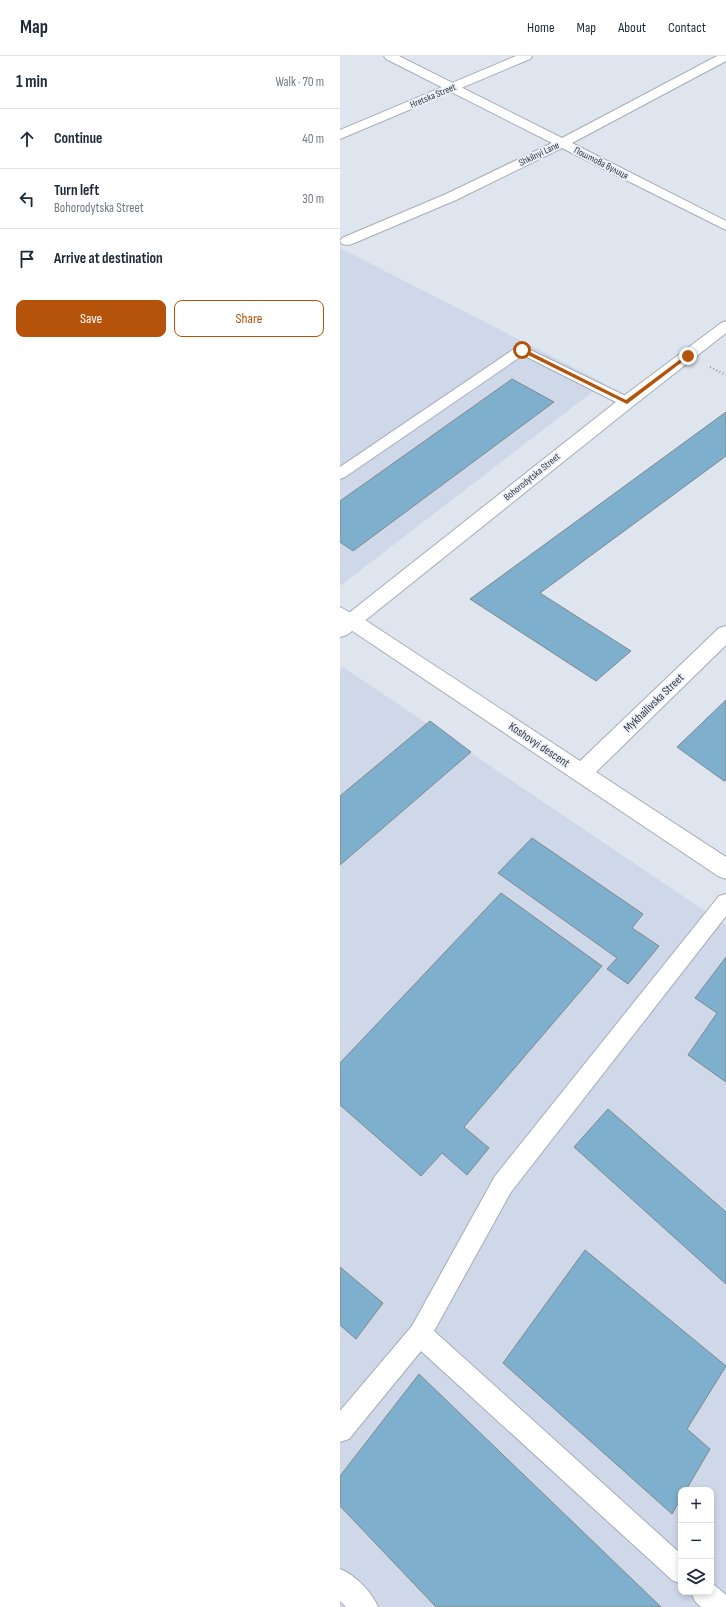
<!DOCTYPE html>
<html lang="en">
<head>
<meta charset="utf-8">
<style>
  :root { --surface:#fff; --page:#f6f6f7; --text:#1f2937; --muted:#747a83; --line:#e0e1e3; --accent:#b45309 }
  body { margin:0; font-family:"Sofia Sans Condensed",sans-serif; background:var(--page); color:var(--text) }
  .controls { position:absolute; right:12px; bottom:12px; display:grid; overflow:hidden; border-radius:8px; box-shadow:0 2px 6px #0003 }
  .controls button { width:36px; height:36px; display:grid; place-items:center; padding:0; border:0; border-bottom:1px solid var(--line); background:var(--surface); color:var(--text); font:20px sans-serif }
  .stop { position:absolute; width:12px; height:12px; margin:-9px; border:3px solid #b45309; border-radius:50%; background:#fff }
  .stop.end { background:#b45309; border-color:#fff; box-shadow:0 1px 4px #0008 }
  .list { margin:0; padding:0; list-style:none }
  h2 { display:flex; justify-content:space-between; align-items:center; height:52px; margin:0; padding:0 16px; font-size:17px }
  h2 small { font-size:13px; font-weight:400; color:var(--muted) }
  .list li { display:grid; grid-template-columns:26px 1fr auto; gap:12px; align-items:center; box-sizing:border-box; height:60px; padding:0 16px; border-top:1px solid var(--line) }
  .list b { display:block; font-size:15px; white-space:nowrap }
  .list p { margin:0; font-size:13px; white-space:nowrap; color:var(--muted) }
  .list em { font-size:13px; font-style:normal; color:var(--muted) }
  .actions { display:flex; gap:8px; padding:12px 16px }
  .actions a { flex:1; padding:9px 0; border:1px solid var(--accent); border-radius:8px; text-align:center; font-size:14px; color:var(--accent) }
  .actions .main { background:var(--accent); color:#fff }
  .icon { flex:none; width:22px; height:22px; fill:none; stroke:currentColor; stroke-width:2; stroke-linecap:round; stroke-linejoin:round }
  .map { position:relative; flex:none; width:386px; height:1551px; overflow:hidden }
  header { display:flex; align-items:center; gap:24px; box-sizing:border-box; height:56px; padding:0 20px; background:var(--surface); border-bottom:1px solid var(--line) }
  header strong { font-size:19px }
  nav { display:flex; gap:22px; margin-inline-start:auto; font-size:14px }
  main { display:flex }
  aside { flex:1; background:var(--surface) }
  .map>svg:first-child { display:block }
  .built { fill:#ced8e8; fill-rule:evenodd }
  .building { fill:#7eafcc; stroke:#7e888f }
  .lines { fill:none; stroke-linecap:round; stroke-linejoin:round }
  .service-casing { stroke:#a6acb6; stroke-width:2 }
  .minor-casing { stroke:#a6acb6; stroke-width:2 }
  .tertiary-casing { stroke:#a6acb6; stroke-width:2 }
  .path { stroke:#8f949b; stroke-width:2; stroke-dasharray:1 2.5; stroke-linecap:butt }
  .service { fill:#fff; fill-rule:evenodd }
  .minor { fill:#fff; fill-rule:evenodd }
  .tertiary { fill:#fff; fill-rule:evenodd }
  .route { fill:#b45309 }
  .labels { text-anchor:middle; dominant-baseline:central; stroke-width:3.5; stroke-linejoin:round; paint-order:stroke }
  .far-street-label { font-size:10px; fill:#373a3e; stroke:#ecf2fc }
  .street-label { font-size:12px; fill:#373a3e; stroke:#ecf2fc }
</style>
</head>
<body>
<header>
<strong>Map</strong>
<nav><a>Home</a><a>Map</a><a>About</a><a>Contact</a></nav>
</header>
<main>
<aside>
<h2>1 min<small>Walk · 70 m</small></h2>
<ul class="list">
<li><svg class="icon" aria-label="ahead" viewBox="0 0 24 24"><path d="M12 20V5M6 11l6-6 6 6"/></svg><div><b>Continue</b></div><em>40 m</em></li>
<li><svg class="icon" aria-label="left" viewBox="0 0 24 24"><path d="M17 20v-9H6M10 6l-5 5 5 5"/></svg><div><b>Turn left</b><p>Bohorodytska Street</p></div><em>30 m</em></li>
<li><svg class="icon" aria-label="arrive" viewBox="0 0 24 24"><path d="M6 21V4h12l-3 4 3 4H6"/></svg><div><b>Arrive at destination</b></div></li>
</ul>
<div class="actions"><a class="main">Save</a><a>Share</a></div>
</aside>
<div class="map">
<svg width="386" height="1551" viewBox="0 0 386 1551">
  <rect width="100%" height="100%" fill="#dee5ef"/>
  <path class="built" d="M0,192l264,135 -264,203z
    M3,611l383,258v682h-386v-938zM341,1434h30v102h-30z"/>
  <path class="building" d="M172,323l42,23 -201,149 -13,-9v-41z
    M386,356v44l-186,137 91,58 -35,30 -126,-82z
    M386,644v80l-2,1 -47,-34z
    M90,665l41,31 -131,113v-69z
    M192,782l111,76 -11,14 27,18 -31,38 -21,-15 10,-11 -119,-85z
    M161,837l101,73 -138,161 25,21 -22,27 -25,-22 -21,23 -81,-71v-42z
    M386,901v125l-38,-27 29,-42 -22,-15z
    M268,1053l118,103v72l-152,-137z
    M245,1194l141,116 -39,63 23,20 -24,41h-5v8l-9,16 -169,-151z
    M0,1211l43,36 -27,36 -16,-14z
    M79,1318l242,233h-225l-96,-101v-30z"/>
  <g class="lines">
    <defs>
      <path id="service" d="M182,290l110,53 2,3 -2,3 -5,1 -5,-1 -99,-50 -178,122 -5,2v-12l177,-120z
        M0,551l18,10 2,4 -2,4 -6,2 -12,-6z
        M386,838v22l-215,276 -77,139 247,223v30l-9,-4 -251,-229 -72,88 -9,3v-31l72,-85 83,-150 224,-280z
        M0,1513c15,6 32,23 38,38h-32l-6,-6z
        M371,1526l15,13v12h-25l-6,-6 -4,-9h20z"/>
      <path id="minor" d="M44,0h15l163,82 155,-82h9v5l-154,82 154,78v9l-164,-82 -106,52 -104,44 -5,1 -5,-1 -2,-3 2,-3 104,-44 106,-51 -166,-84z
        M12,558l7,2 221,145 139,-133 7,-2v19l-130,127 130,85v22l-8,-3 -373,-250 -3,-5 3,-5z"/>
      <path id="tertiary" d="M176,0h16l-2,3 -190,80v-9z
        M386,265v12l-93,73 -286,229 -7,2v-17l281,-222 100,-75z"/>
    </defs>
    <use href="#service" class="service-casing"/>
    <use href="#minor" class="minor-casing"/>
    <use href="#tertiary" class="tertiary-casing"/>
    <path class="path" d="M370,311l16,8"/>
    <use href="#service" class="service"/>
    <use href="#minor" class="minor"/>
    <use href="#tertiary" class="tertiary"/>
  </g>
  <path class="route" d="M180,293h4l102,51 60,-45 4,1 -63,48 -107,-53z"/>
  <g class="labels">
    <g class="far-street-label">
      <text transform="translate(93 40) rotate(-23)">Hretska Street</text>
      <text transform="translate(199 98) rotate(-26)">Shkilnyi Lane</text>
      <text transform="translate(261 107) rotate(27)">Поштова вулиця</text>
      <text transform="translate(192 421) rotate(-39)">Bohorodytska Street</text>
    </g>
    <g class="street-label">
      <text transform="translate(314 647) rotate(-44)">Mykhailivska Street</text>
      <text transform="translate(199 689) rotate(34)">Koshovyi descent</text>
    </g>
  </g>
</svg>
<div class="controls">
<button>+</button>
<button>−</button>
<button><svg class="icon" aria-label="layers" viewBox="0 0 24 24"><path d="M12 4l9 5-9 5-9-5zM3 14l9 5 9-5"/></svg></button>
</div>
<div class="stop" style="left:182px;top:294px"></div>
<div class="stop end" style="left:348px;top:300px"></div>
</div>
</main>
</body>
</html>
